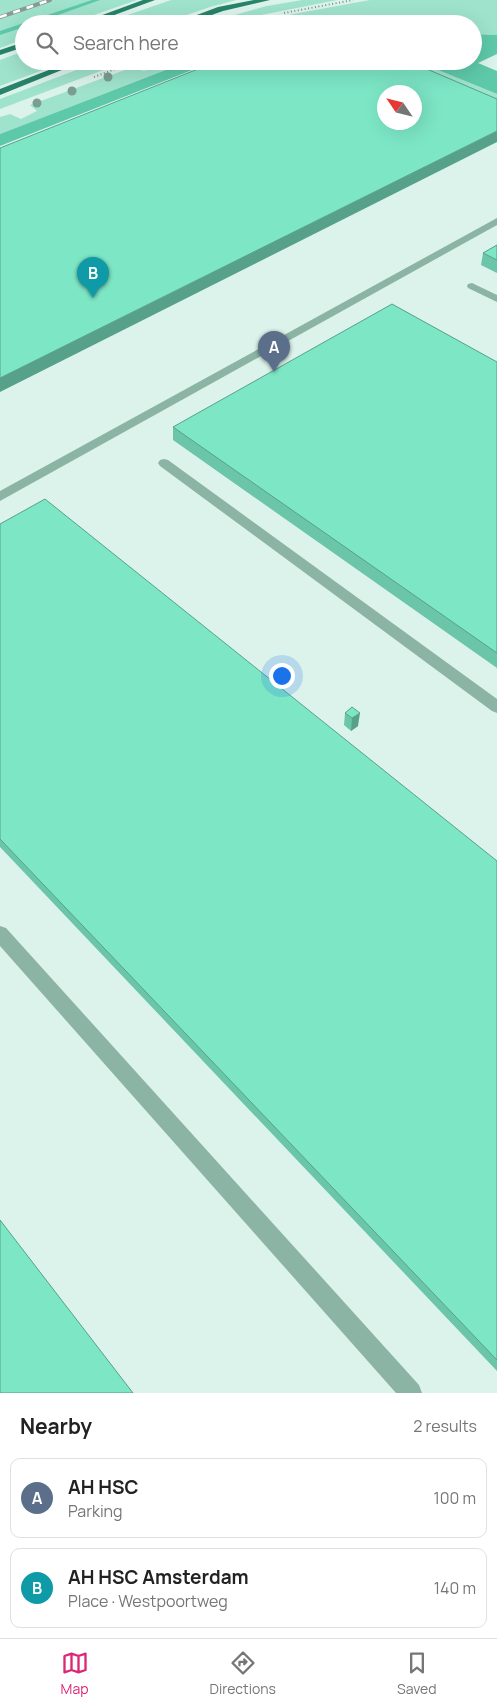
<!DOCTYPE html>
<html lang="en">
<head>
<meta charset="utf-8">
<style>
  :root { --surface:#fff; --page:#f2f2f2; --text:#222; --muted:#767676; --line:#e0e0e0; --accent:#db2777 }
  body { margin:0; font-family:Manrope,sans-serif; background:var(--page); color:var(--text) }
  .compass { position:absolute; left:377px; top:85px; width:45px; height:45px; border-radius:50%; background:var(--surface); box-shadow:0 5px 20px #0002; rotate:305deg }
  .you { position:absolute; left:281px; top:675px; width:18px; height:18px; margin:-12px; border:4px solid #fff; border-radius:50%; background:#1a73e8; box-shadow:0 0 0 8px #1a73e833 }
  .badge { display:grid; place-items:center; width:32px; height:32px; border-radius:50%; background:var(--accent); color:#fff; font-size:16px; font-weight:700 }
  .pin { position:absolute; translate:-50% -41px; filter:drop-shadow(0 1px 2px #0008) }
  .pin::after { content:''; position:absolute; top:26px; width:18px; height:15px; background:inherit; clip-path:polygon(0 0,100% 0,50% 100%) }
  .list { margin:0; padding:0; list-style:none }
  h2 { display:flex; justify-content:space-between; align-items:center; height:65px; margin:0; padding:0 20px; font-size:21px }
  h2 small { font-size:16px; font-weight:400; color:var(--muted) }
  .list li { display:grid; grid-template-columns:32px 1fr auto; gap:15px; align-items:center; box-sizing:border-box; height:80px; margin:0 10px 10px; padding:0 10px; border:1px solid var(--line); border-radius:10px }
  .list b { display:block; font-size:19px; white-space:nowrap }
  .list p { margin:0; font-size:16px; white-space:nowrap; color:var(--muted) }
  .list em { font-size:16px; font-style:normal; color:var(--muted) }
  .icon { flex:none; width:28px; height:28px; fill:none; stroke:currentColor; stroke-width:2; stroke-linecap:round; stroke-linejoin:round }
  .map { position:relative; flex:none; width:497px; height:1393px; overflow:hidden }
  .search { position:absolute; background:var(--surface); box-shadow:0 5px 20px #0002; left:15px; right:15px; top:15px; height:55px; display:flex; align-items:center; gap:12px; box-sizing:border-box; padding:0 18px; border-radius:28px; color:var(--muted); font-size:19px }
  .sheet { height:245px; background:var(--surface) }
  nav { display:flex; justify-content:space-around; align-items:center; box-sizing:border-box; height:70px; border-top:1px solid var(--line); background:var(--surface); font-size:14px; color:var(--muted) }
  nav a { display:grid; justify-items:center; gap:2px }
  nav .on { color:var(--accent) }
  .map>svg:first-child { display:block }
  .green { fill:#9fe3cc }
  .water { fill:#5ec9a9 }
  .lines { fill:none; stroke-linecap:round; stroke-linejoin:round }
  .stream { fill:#5ec9a9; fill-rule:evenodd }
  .path { stroke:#81918c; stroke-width:2; stroke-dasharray:1 2.5; stroke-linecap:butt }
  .lane { fill:#8bb4a5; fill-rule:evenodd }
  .primary { fill:#27836a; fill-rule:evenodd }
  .rail-casing { stroke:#8a9a94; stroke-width:4 }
  .rail { stroke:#fff; stroke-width:2.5; stroke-dasharray:7; stroke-linecap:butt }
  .tree { fill:#7a9e92 }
  .wall { fill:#6bc6a9 }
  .shaded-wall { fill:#57a18a }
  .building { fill:#7ce6c5; stroke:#57a18a; fill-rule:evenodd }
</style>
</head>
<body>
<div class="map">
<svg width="497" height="1393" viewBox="0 0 497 1393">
  <rect width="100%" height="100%" fill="#dcf3eb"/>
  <path class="green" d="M0,0h137l-69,24h-44v15l-24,9z
    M171,0h65l-26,7 -50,17h-58z
    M302,0h35l-76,15 -29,9h-30l65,-18z
    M370,0h127v35l-24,-1v-10h-82l-36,-9 -48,9h-56l42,-10z
    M24,51v10h43l-67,25v-26z
    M100,61h27l-127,48v-10z
    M155,61h34l-189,73v-17l10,-3 11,5 16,-8 -7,-6 103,-38 11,4 16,-7z
    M389,61h27l81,33v11z"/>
  <path class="water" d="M355,15l36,9h-88l37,-8z
    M473,34l24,1v19l-19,9 19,8v23l-81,-33h57z
    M189,61h26l-215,85v-12z"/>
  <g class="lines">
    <path class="stream" d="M92,0h8l-67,24h-9v3l-24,8v-4z"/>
    <path class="path" d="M284,13l69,-13
      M94,77l43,-16"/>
    <path class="lane" d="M497,218v7l-497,276v-10z
      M472,283l25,12v7l-29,-14 -1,-2 1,-2z
      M164,459l4,1 329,239v14l-5,-2 -332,-245 -2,-3 2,-3z
      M0,926l6,2 413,457 3,8h-26l-396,-447z"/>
    <path class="primary" d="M143,0h12l-65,24h-12z
      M254,0h16l-47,11 -37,13h-13l45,-17z
      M24,42v5l-24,8v-5z
      M72,61h12l-84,34v-6z"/>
    <defs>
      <path id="rail" d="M0,17l50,-17"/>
    </defs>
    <use href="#rail" class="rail-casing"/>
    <use href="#rail" class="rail"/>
  </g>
  <g class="tree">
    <circle cx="108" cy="77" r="4.5"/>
    <circle cx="72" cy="91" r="4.5"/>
    <circle cx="37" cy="103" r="4.5"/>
  </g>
  <path class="wall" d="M497,245v28l-16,-8 2,-12z
    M497,362v306l-324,-228v-13z
    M0,524l497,337v510l-497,-524z
    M352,707l6,19 -7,5 -7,-6 1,-12z"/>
  <path class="shaded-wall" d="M497,131v11l-497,250v-14z
    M360,713l-2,13 -7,5 1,-13z"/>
  <path class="building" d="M218,61h190l89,38v32l-497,247v-230zM384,92h30v30h-30z
    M497,245v15l-14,-7z
    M392,304l105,58v291l-324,-226z
    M45,499l452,362v499l-497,-521v-315z
    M352,707l8,6 -8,5 -7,-5z
    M0,1220l133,173h-133z"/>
</svg>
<svg class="compass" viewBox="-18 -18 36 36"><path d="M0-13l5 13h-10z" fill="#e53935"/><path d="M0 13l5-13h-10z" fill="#767676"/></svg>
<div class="you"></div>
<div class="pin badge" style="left:274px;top:372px;background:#5c6f8a">A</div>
<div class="pin badge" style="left:93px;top:298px;background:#0f9aa8">B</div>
<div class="search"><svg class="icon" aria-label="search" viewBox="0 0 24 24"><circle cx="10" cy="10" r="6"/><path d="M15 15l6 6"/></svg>Search here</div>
</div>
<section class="sheet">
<h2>Nearby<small>2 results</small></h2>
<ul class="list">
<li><span class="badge" style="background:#5c6f8a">A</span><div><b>AH HSC</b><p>Parking</p></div><em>100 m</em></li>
<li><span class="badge" style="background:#0f9aa8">B</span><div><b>AH HSC Amsterdam</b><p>Place · Westpoortweg</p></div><em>140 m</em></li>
</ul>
</section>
<nav>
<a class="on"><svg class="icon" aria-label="map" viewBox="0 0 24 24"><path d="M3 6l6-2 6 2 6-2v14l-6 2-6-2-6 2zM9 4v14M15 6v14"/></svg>Map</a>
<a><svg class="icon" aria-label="directions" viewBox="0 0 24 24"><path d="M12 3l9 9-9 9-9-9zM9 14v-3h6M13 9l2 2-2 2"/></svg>Directions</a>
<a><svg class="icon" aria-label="saved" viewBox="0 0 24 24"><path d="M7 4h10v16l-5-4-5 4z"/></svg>Saved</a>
</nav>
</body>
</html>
